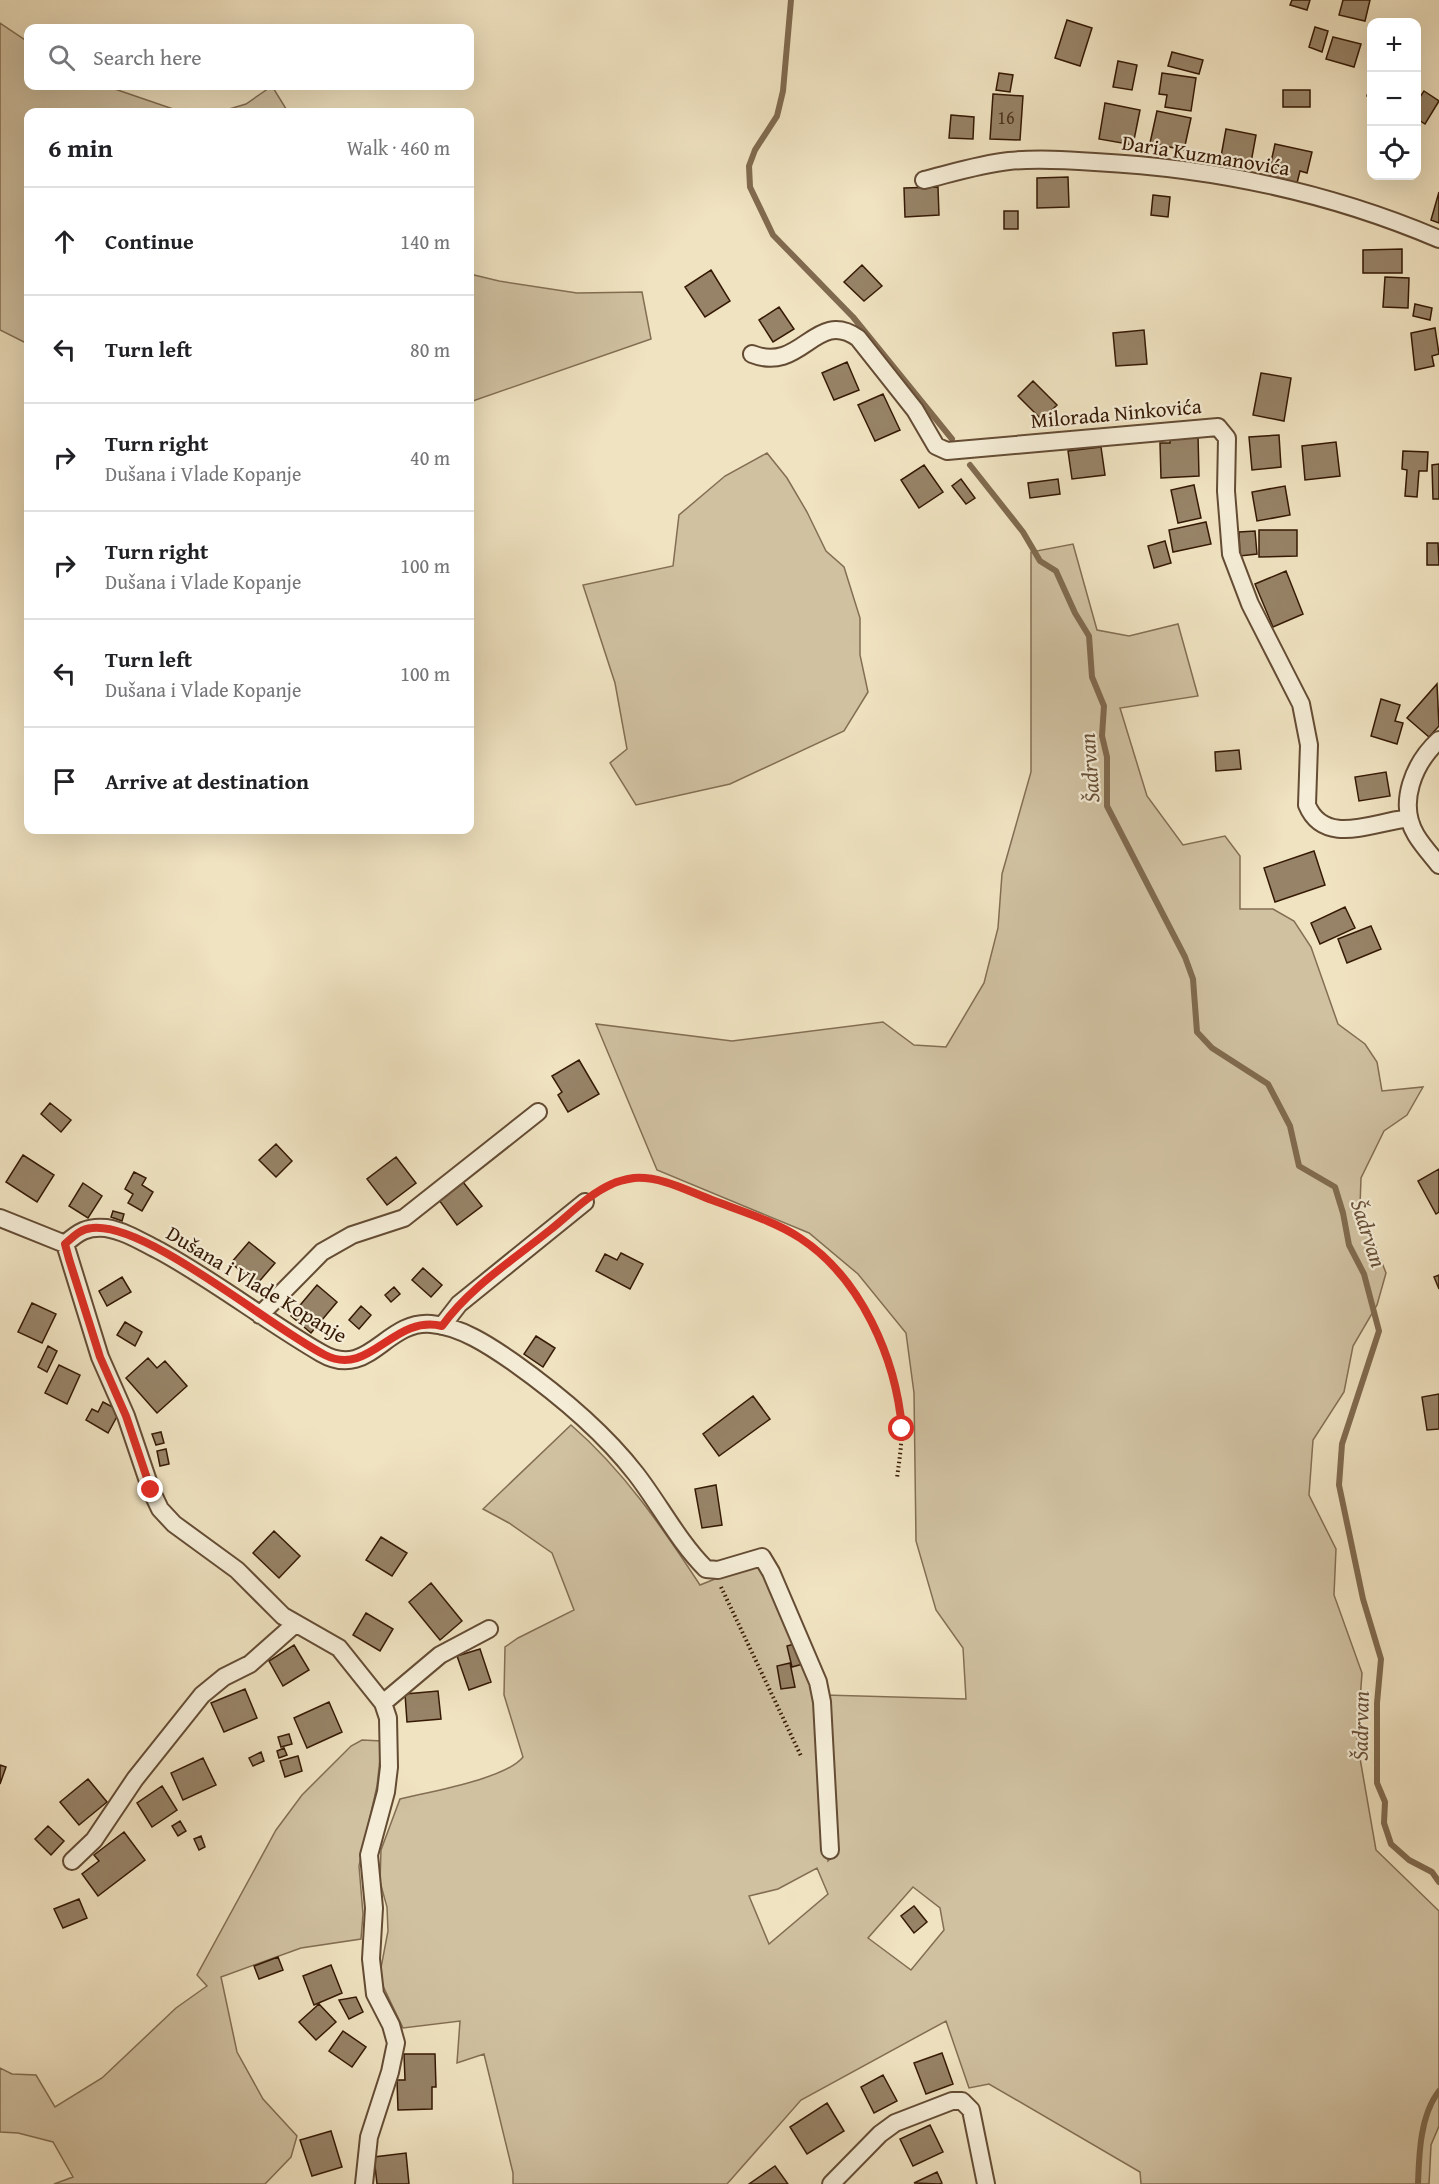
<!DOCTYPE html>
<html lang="en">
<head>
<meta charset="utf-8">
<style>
  :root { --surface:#fff; --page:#f6f6f6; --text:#202124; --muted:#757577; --line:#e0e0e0 }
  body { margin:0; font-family:"Gentium Book Plus",serif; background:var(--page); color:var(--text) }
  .controls { position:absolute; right:18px; top:18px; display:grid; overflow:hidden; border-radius:12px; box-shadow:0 6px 24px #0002 }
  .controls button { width:54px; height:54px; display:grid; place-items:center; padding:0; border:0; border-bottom:2px solid var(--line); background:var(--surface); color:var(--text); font:30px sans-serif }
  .stop { position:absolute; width:18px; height:18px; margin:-14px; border:4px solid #d93025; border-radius:50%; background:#fff }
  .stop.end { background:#d93025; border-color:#fff; box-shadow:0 2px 6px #0008 }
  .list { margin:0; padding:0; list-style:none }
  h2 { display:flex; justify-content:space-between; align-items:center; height:78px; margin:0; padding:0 24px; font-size:26px }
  h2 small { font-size:20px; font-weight:400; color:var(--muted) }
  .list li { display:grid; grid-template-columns:39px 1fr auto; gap:18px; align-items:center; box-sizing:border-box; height:108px; padding:0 24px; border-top:2px solid var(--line) }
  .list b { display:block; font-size:22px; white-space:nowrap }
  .list p { margin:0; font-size:20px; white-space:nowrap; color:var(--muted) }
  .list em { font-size:20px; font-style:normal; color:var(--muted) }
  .icon { flex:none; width:33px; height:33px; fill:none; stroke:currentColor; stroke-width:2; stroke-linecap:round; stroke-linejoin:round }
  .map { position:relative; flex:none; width:1439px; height:2184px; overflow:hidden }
  .search { position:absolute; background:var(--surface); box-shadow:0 6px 24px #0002; left:24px; top:24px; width:450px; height:66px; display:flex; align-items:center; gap:15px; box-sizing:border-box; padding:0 21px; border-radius:12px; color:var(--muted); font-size:22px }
  .panel { position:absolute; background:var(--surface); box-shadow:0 6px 24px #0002; left:24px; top:108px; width:450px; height:726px; border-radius:12px }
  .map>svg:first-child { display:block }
  .green { fill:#d0c1a1; stroke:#836e53; stroke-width:1.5; fill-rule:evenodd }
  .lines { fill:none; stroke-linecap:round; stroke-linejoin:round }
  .stream { stroke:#806a4f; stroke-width:6 }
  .building { fill:#978367; stroke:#361a05; stroke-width:1.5 }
  .street-casing { stroke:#644c34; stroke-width:20 }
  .path { stroke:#361a05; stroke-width:4; stroke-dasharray:1.5 3; stroke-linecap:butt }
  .street { stroke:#f5edd7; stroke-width:16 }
  .route { stroke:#d93025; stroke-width:8 }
  .labels { text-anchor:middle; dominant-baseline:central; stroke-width:4.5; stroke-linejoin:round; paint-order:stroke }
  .number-label { font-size:18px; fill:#4e341e }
  .street-label { font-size:21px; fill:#361a05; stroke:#f5edd7 }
  .water-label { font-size:22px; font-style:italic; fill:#674f37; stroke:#f5edd7 }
</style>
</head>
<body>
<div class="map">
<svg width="1439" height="2184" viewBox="0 0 1439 2184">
  <rect width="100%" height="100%" fill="#f0e3c1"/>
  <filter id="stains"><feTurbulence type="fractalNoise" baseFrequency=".00333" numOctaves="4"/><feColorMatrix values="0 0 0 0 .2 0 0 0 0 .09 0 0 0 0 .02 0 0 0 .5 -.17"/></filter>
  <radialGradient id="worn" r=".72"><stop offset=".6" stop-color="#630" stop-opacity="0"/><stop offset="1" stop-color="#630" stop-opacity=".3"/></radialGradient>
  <path class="green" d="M0,23l28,19v44h78l70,24h50l20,-6 26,-18 16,26h-260v232l-28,-14z
    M470,274l29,7 78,12 65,-1 9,47 -181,63z
    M767,453l20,25 20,34 19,39 18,16 16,51v37l8,37 -24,39 -114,53 -94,21 -26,-42 17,-14 -12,-66 -32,-98 90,-19 6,-51 46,-39z
    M1073,544l24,86 32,6 49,-12 20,72 -78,12 27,88 36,49 42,-9 15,20v53h33l21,12 17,26 27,77 27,20 12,18 5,29 41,-4 -16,28 -23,16 -23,47 -1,28 26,67 -9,32 -24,41 -9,46 -31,48 -4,55 27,54 -2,46 28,78 -5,68 19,109 63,61v215l-8,19 -2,39h-288l-1,-12 -151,-88 -20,4 -23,-67 -145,79 -74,84h-214v-11l-29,-119 -27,9 3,-42 -57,7 -21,-44 -2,-11 8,-42 -1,-24 -7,-25 1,-32 19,-51c28,-7 106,-20 123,-42l-19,-62 1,-48 13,-9 56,-28 -22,-57 -43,-30 -26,-14 88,-84c53,46 91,102 129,160l55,-22 12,12 46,109 15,177 10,-9 -13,-157 141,4 -3,-51 -27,-38 -20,-69 -2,-148 -8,-60 -48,-59 -49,-41 -152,-63 -61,-146 136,17 151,-19 31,23 32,2 38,-64 14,-55 4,-54 29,-102v-220zM817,1868l11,26 -59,50 -20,-48 29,-7zM913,1887l27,21 4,22 -33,40 -43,-32z
    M362,1740l20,1 -5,45 -18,80 4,48 -2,25 -60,9 -80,29 16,75 26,47 34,37 -6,21 -26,27h-211l19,-7 -20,-35 -35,-9 -18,-1v-64l12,6 24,1 19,32 47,-29 74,-70 31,-22 -10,-11 79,-145 26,-35 49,-49z"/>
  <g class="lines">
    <path class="stream" d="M791,0l-8,91 -6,25 -22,34 -6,16 1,21 23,48 80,82 99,122
      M970,465l53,67 17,29 16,10 19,42 14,23 3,41 12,29 -2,30 5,21v49l78,151 8,22 4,53 15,16 56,36 22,42 9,40 36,21 8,26 6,32 15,29 15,57 -37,113 -3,41 24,114 18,60 -4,44v80l8,19 -1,21 7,21 18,16 23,12 7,10
      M1418,2184c1,-29 2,-69 21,-93"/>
  </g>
  <path class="building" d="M1292,0h18l-3,10 -17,-5z
    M1343,0h27l-5,21 -26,-6z
    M1067,20l25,8 -12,38 -25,-8z
    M1315,27l13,4 -6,21 -13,-5z
    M1333,37l28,7 -7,23 -28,-8z
    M1172,52l31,8 -4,14 -31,-8z
    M1118,61l19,4 -5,25 -19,-3z
    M999,73l14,2 -3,17 -14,-2z
    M1162,73l34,5 -5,33 -26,-4 2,-12 -8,-1z
    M1371,83l1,1v13l-5,-1z
    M1283,90h27v17h-27z
    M1424,91l15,10 -14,23 -9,-6v-20l2,2z
    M993,94l30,2 -3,44 -30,-1z
    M1105,103l35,7 -7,35 -34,-6z
    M1157,111l34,7 -7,32 -34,-7z
    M951,115l23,2 -1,22 -24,-1z
    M1226,129l30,6 -6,33 -30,-6z
    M1275,144l37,8 -5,21 -7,-2 -3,12 -29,-7z
    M1068,177l1,30 -32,1v-30z
    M938,187l1,28 -34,2 -1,-29z
    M1439,192v31l-8,-3z
    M1153,195l17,2 -2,20 -17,-2z
    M1004,211h14v18h-14z
    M1402,249v24h-39v-23z
    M862,265l20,21 -18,15 -20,-19z
    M711,270l19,31 -25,16 -20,-30z
    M1385,277l24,1 -1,30 -25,-1z
    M1415,304l17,4 -2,12 -17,-4z
    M779,307l15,22 -21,13 -14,-22z
    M1435,328l4,26 -7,2 2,10 -19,4 -4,-37z
    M1144,330l3,34 -31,2 -3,-33z
    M847,362l12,28 -25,10 -12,-27z
    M1261,373l30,5 -7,43 -31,-6z
    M1033,381l24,24 -15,15 -24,-24z
    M883,394l17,36 -25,11 -17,-36z
    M1170,435h28l1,41 -38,2 -1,-35h10z
    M1279,435l2,32 -29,3 -3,-33z
    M1336,442l4,34 -35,4 -3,-34z
    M1101,447l4,28 -33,4 -4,-28z
    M1403,451l25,1 -1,19h-8l-2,26 -12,-1 2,-26 -5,-1z
    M1439,464v35h-6l-1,-34z
    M924,465l19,27 -24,16 -18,-28z
    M961,479l14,19 -9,6 -14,-18z
    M1058,479l2,15 -30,4 -2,-15z
    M1194,485l7,33 -23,5 -7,-33z
    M1285,486l5,29 -33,6 -5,-29z
    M1206,522l5,22 -38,8 -4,-22z
    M1259,530h38v26l-38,1z
    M1255,531l2,23 -17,2 -1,-24z
    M1165,541l6,22 -17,5 -6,-22z
    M1427,543h11l1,22h-12z
    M1286,571l17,43 -30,13 -18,-43z
    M1437,684l2,42 -10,11 -22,-19z
    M1381,699l19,6 -5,16 8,2 -6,21 -26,-8z
    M1239,750l2,19 -25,2 -1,-19z
    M1386,772l4,24 -31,5 -4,-24z
    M1314,851l11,34 -50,17 -11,-34z
    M1345,907l10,21 -35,16 -9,-21z
    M1371,926l10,23 -34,14 -9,-24z
    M579,1060l20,34 -31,18 -10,-17 4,-3 -10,-16z
    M50,1103l21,17 -10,12 -20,-18z
    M276,1144l16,17 -16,16 -17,-17z
    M23,1155l31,20 -17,27 -31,-20z
    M396,1157l20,26 -29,22 -20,-26z
    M1439,1169v43l-3,2 -18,-33z
    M134,1172l12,6 -4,7 11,7 -11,19 -14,-8 5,-9 -8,-5z
    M463,1182l19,24 -25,19 -18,-25z
    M83,1183l19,13 -14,22 -19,-12z
    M113,1211l11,3 -2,7 -11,-4z
    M249,1242l26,21 -18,21 -26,-21z
    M621,1253l22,11 -13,25 -34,-18 9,-17 12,6z
    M423,1268l19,17 -11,12 -19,-17z
    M1439,1275v14l-5,-12z
    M122,1277l9,15 -24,14 -8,-15z
    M317,1285l20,17 -26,31 -20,-17z
    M394,1287l6,7 -9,8 -6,-7z
    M32,1303l24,11 -14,29 -24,-11z
    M361,1306l10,9 -12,14 -10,-9z
    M125,1322l17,10 -7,14 -18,-11z
    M536,1336l19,12 -12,19 -19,-13z
    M48,1346l9,5 -10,21 -9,-5z
    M148,1358l9,10 8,-7 22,25 -30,27 -31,-35z
    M59,1365l21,10 -13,29 -22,-11z
    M1439,1394v35l-12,1 -5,-33z
    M753,1396l17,23 -51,37 -16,-22z
    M103,1402l17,9 -12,22 -22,-13 6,-11 6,3z
    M161,1432l3,11 -8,2 -4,-11z
    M166,1449l3,15 -9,2 -3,-15z
    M716,1485l6,40 -20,3 -7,-39z
    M274,1531l26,25 -21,22 -26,-25z
    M381,1537l26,16 -15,23 -26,-16z
    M431,1583l31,38 -22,19 -31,-38z
    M366,1613l27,16 -13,22 -27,-16z
    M798,1643l5,21 -11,3 -5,-21z
    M294,1645l15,25 -26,16 -14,-25z
    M480,1649l11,33 -22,8 -12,-34z
    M790,1663l5,24 -14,2 -4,-23z
    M245,1689l12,29 -33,14 -13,-29z
    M438,1691l3,28 -34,3 -2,-28z
    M329,1702l13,30 -35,16 -13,-30z
    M289,1734l3,10 -11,3 -3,-10z
    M284,1748l3,7 -8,3 -2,-7z
    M261,1752l3,9 -11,5 -4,-8z
    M298,1756l4,15 -17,6 -5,-16z
    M203,1758l13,27 -33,15 -12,-27z
    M0,1765l6,2 -6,17z
    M88,1779l19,23 -28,23 -19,-23z
    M162,1786l15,24 -25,17 -15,-24z
    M180,1821l6,10 -8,5 -6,-10z
    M48,1826l16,15 -13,14 -16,-16z
    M124,1832l21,28 -47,36 -16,-22 17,-13 -5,-6z
    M201,1836l4,11 -6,3 -5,-11z
    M79,1899l8,19 -24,10 -9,-19z
    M914,1906l13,16 -13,11 -13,-17z
    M278,1957l5,13 -24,9 -5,-13z
    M331,1965l11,28 -28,12 -11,-29z
    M356,1997l7,15 -14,7 -10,-19z
    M319,2004l17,18 -20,18 -17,-18z
    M343,2031l23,16 -14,20 -23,-16z
    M942,2053l11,31 -27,10 -12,-31z
    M404,2054h31l1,33h-4v22l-34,1 -1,-30h8z
    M883,2075l14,26 -23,12 -13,-26z
    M827,2103l17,28 -37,23 -17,-27z
    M930,2125l13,27 -30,14 -13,-27z
    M331,2131l11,36 -30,9 -12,-36z
    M406,2153l3,31h-32l-3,-27z
    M775,2166l13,18h-39z
    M937,2172l5,11 -3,1 -25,-1z"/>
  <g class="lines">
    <defs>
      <path id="street" d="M924,180c28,-7 57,-16 85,-19 28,-3 58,-1 86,1 117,6 236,31 344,77
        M752,354c50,20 63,-46 106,-16l57,72 21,36 11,5 271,-24 9,11 -1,53 5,63 19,50 51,100 8,41 -2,60c17,41 64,18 97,14l6,2
        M1439,740c-25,23 -42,63 -23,95 6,10 15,20 23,30
        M0,1218l65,26
        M260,1315l62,-63 30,-17 52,-17 134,-106
        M442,1326l17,-22 126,-102
        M383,1703l-44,-55 -56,-32 -46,-46 -63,-46 -14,-15 -9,-19 -25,-74 -26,-59 -35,-113c13,-12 23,-18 41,-16 19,3 36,14 54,23 55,30 106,70 161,102 48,28 64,-33 110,-29 29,2 59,22 82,38 45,32 89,68 123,112 24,31 42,67 70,95l12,1 44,-13 9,15 47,110 4,20 8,148
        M72,1861l22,-21 41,-61 67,-84 22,-18 26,-13 44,-39
        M364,2184l5,-47 21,-65 6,-29 -5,-18 -16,-31 -4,-35 3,-51 -5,-53 17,-63 3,-25 -1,-49 -5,-15 57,-48 49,-26
        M831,2184l49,-50 15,-11 57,-22h10l9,9 15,74"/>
    </defs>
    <use href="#street" class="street-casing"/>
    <path class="path" d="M598,1193c39,-26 67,-11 107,4 32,12 64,23 93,40 54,32 93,112 102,172 4,23 0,46 -3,69
      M721,1587l80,169"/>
    <use href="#street" class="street"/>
  </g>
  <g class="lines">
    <path class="route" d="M151,1490l-25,-74 -26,-59 -31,-98 -4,-15c9,-8 15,-15 27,-16 55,-6 179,100 233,127 45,23 68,-41 117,-29 27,-38 71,-66 108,-96 19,-15 39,-36 62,-46 6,-3 16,-5 22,-6 27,-2 54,13 78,22 29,11 62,21 88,38 61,40 96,120 102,191"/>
  </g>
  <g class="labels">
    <g class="number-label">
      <text x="1006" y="117">16</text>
    </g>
    <g class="street-label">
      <text transform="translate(1206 155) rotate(9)">Daria Kuzmanovića</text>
      <text transform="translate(1116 413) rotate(-5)">Milorada Ninkovića</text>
      <text transform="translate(257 1284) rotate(31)">Dušana i Vlade Kopanje</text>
    </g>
    <g class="water-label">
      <text transform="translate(1089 768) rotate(-94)">Šadrvan</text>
      <text transform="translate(1369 1233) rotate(72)">Šadrvan</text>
      <text transform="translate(1360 1726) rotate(-89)">Šadrvan</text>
    </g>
  </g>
  <rect width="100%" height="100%" filter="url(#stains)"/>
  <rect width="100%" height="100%" fill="url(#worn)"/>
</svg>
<div class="controls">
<button>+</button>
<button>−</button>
<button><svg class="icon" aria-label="locate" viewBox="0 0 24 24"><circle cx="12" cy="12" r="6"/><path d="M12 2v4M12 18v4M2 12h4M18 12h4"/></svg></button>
</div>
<div class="stop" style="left:902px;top:1429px"></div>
<div class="stop end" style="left:151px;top:1490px"></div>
<div class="search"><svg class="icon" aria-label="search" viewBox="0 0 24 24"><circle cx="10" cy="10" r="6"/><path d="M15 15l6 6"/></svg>Search here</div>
<section class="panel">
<h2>6 min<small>Walk · 460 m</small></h2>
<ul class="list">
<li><svg class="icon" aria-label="ahead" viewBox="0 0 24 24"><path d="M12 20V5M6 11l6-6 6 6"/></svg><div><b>Continue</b></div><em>140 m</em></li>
<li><svg class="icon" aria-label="left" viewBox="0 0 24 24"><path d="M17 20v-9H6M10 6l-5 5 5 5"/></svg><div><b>Turn left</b></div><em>80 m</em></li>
<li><svg class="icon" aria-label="right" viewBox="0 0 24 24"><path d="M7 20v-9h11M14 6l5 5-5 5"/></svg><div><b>Turn right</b><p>Dušana i Vlade Kopanje</p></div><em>40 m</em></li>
<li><svg class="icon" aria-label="right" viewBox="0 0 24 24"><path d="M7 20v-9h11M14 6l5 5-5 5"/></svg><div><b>Turn right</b><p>Dušana i Vlade Kopanje</p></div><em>100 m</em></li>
<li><svg class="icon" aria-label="left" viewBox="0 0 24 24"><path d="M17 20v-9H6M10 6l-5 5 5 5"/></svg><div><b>Turn left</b><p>Dušana i Vlade Kopanje</p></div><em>100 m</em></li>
<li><svg class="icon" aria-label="arrive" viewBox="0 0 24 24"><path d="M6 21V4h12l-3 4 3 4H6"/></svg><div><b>Arrive at destination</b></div></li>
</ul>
</section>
</div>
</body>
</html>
